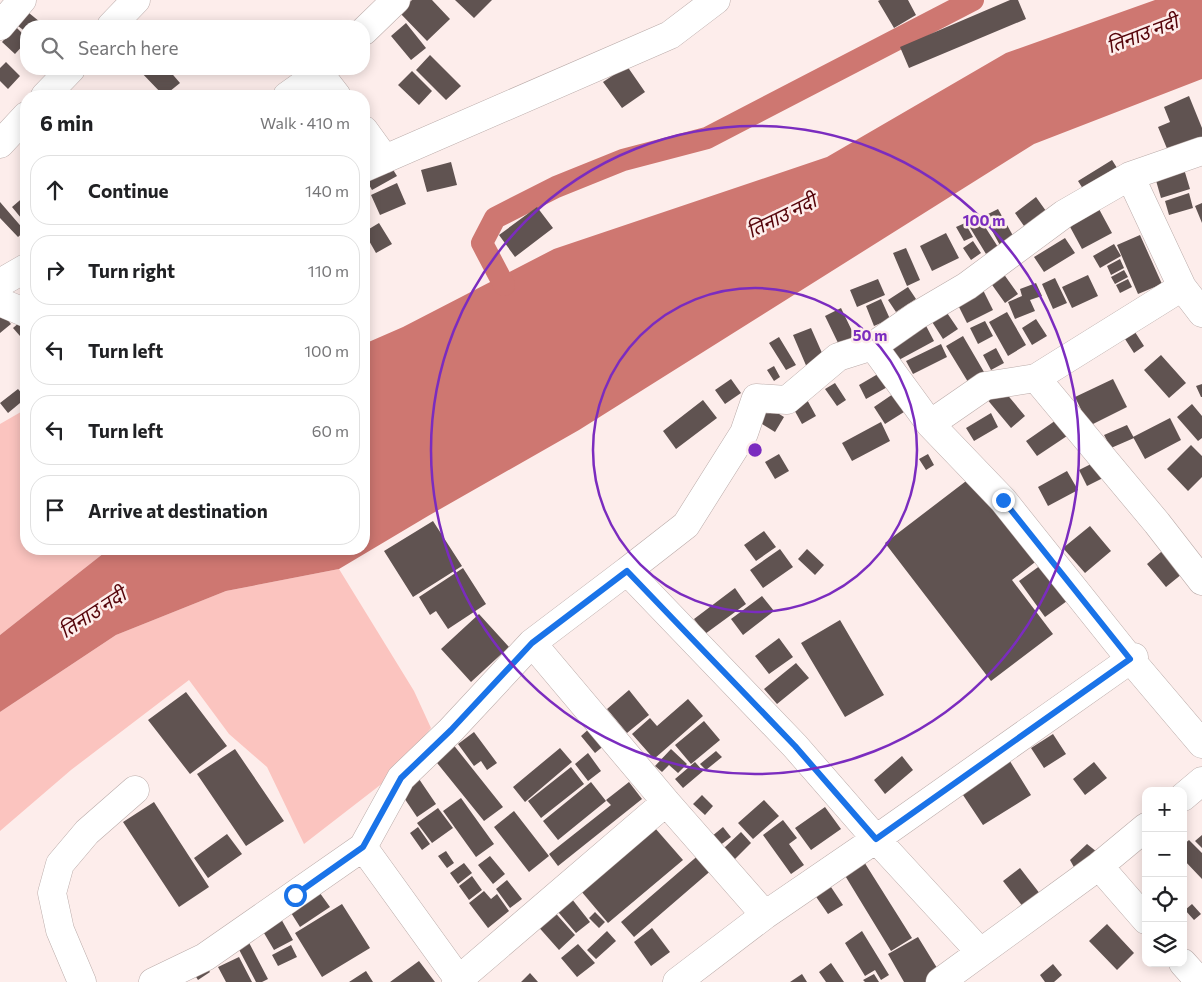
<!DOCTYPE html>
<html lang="en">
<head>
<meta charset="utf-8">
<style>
  :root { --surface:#fff; --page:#f2f2f2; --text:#202124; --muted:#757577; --line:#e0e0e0 }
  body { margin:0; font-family:Commissioner,"Noto Sans Devanagari",sans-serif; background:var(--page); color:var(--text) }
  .controls { position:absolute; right:15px; bottom:15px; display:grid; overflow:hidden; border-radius:10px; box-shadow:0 2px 12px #0003 }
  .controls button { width:45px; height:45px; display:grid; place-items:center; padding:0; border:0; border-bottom:1px solid var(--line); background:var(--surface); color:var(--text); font:25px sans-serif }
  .stop { position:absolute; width:15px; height:15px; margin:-11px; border:4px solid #1a73e8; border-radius:50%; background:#fff }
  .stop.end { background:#1a73e8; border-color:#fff; box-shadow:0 1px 5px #0008 }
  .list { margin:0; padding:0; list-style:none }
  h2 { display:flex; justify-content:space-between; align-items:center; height:65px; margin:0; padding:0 20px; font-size:21px }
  h2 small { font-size:16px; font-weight:400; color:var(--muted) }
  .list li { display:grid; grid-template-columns:32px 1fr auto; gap:15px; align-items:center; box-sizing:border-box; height:70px; margin:0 10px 10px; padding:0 10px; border:1px solid var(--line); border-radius:20px }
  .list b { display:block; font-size:19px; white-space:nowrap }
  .list em { font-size:16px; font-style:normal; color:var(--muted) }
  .icon { flex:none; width:28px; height:28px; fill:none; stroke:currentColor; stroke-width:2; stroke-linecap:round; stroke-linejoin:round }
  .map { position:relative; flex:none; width:1202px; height:982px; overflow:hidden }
  .search { position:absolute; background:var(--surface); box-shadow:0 2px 12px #0003; left:20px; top:20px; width:350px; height:55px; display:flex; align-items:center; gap:12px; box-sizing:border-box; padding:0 18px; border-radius:20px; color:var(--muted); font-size:19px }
  .panel { position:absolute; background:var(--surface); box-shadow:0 2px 12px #0003; left:20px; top:90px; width:350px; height:465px; border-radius:20px }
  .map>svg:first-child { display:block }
  .grass { fill:#fbc4bf }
  .water { fill:#ce7771 }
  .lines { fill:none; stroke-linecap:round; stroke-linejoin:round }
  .canal { stroke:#ce7771; stroke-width:22 }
  .building { fill:#605351 }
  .minor-casing { stroke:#baaba9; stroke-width:29 }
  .major-casing { stroke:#baaba9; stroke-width:29 }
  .minor { stroke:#fff; stroke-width:28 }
  .major { stroke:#fff; stroke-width:28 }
  .route { stroke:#1a73e8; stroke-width:6 }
  .ring { fill:none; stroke:#7b2cbf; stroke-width:2.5 }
  .labels { text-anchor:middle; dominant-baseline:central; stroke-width:5; stroke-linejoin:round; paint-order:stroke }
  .water-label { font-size:20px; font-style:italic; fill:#550309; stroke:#fdedeb }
  .centre { fill:#7b2cbf; stroke:#fdedeb; stroke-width:2.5 }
  .ring-label { font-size:15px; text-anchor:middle; font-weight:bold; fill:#7b2cbf; stroke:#fdedeb; stroke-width:5; stroke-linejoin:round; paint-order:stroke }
</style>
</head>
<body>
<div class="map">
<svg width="1202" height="982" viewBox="0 0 1202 982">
  <rect width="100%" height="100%" fill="#fdedeb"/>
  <path class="grass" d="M26,409v140h83l-109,86v-211z
    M339,569l75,122 17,37 -43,51 -84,65 -37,-77 -38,-33 -40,-54 -118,90 -71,61v-119l116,-77 110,-44z"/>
  <path class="water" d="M1155,0h47v79l-168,65 -455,286 -151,86 -89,53 -113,22 -110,44 -116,77v-77l109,-86h255v-205l39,-17 151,-78 273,-92 179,-104z"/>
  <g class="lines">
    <path class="canal" d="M504,285l-22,-42 13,-25 61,-31 67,-27 84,-22 266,-138"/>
  </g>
  <path class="building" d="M412,0h20l18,19 -23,22 -28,-29z
    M455,0h37l-18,18z
    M880,0h28l8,15 -22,13 -16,-27z
    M1010,0h8l8,19 -117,49 -9,-21z
    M29,13l16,13h-19v6l-8,-6z
    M406,23l20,25 -15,12 -20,-24z
    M16,27l10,10v5l-11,12 -13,-12z
    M26,50v11l-5,-5z
    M430,55l31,31 -15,14 -30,-30z
    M6,62l14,14 -12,13 -8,-8v-13z
    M627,66l18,26 -23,16 -19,-26z
    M138,69h30l12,14 -16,13z
    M412,71l20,20 -13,14 -21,-20z
    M1189,96l13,32v10l-34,13 -10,-24 12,-5 -6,-15z
    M387,160l10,16 -25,14 -8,-14z
    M1112,160l7,11 -34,21 -7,-11z
    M451,162l6,23 -30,7 -6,-22z
    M1184,169l6,20 -29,9 -6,-21z
    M397,183l9,21 -26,11 -9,-20z
    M1189,193l4,15 -24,7 -4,-14z
    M26,195v29l-14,-17z
    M1036,197l10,14 -22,15 -9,-13z
    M0,202l25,29 -7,6 -18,-19z
    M1202,203v20l-7,-17z
    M537,207l16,21 -38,29 -16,-22z
    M998,209l18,32 -14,8 -18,-33z
    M1099,209l13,24 -30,16 -13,-24z
    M980,219l18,28 -12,7 -17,-28z
    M379,223l13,21 -16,9 -12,-21z
    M965,223l8,14 -9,4 -8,-14z
    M946,233l13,25 -27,13 -12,-25z
    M1140,235l22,49 -24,10 -21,-49z
    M1065,238l10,15 -31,19 -10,-15z
    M973,241l8,12 -10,7 -8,-12z
    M1114,244l7,12 -21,12 -7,-12z
    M906,248l14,32 -13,6 -14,-33z
    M1120,259l4,9 -13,7 -4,-9z
    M1124,270l4,7 -13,7 -4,-7z
    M1003,273l15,21 -13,9 -15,-21z
    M1088,275l10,21 -26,12 -10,-21z
    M1055,278l12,25 -14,6 -11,-25z
    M878,279l7,16 -28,12 -7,-17z
    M1128,279l4,8 -12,6 -4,-8z
    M1036,283l6,13 -12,4 5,11 -20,8 -7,-17 14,-6 -2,-7z
    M981,286l12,24 -26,13 -12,-24z
    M908,287l8,12 -20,13 -8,-12z
    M881,299l9,20 -16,7 -8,-20z
    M941,304l17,25 -15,10 -16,-25z
    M841,308l14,29 -16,8 -14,-29z
    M0,311l11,13 -11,9z
    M1007,312l19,33 -18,11 -19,-34z
    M1036,319l11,17 -15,9 -10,-17z
    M923,320l11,21 -37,20 -11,-20z
    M21,321l5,6v4l-6,5 -7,-8z
    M985,321l8,15 -15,8 -8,-16z
    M811,328l15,34 -18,8 -15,-35z
    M1135,332l9,14 -10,7 -9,-14z
    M963,336l21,36 -16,10 -22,-36z
    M779,337l17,28 -10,5 -17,-27z
    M941,344l6,13 -34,17 -7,-13z
    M996,348l8,15 -13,7 -8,-15z
    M1161,355l25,28 -17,15 -25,-28z
    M774,366l6,11 -6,4 -7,-11z
    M883,371l8,14 -25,14 -7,-14z
    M731,379l10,14 -16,11 -10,-14z
    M1113,379l14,28 -38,19 -14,-29z
    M835,383l11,17 -9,6 -12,-17z
    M1202,384v13h-1l-5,-11z
    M1000,386l25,30 -14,12 -25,-30z
    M18,389l8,9 -18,15 -8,-10z
    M893,394l11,18 -19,12 -11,-17z
    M805,396l11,20 -14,8 -11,-20z
    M703,400l14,18 -41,31 -13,-18z
    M1192,404l10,12v22l-4,3 -21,-24z
    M768,407l16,10 -9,15 -16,-10z
    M991,413l7,14 -24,14 -8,-13z
    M1062,416l11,16 -36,24 -11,-15z
    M1170,418l11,22 -36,19 -12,-22z
    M881,422l9,19 -38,20 -10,-18z
    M1127,425l7,13 -23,10 -7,-13z
    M1191,445l11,11v21l-14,14 -21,-22z
    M779,454l10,17 -14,8 -10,-17z
    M928,454l6,11 -8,5 -7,-11z
    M1097,461l8,16 -18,9 -8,-16z
    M1067,471l11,19 -30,16 -10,-19z
    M974,475l65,84 -27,21 41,54 -62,47 -106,-138z
    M433,521l29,45 -49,31 -29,-46z
    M1090,526l21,25 -26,22 -22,-25z
    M764,531l12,16 -20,14 -12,-16z
    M1168,546l20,23 -22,18 -19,-23z
    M780,549l13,18 -30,21 -13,-18z
    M807,549l17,16 -9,10 -17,-16z
    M1041,565l26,36 -22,16 -26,-36z
    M463,568l23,36 -38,25 -12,-18 -6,4 -11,-18z
    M735,588l11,16 -41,30 -11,-15z
    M762,596l12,15 -31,24 -12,-16z
    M479,614l30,33 -38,35 -30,-33z
    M840,620l44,75 -39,22 -44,-74z
    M779,638l14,19 -24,17 -14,-18z
    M796,663l13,15 -32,26 -13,-15z
    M629,690l20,25 -22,18 -20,-24z
    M186,692l41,54 -37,28 -42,-54z
    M688,699l15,17 -49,43 -22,-25 18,-16 7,8z
    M704,721l16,19 -29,24 -16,-19z
    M591,727l15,17 -11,9 -14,-17z
    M474,732l23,31 -10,7 -6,-9 -7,5 -16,-22z
    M1053,734l13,20 -22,14 -13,-20z
    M448,738l55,69 -19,14 -55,-68z
    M560,748l12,14 -47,40 -12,-15z
    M235,749l49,72 -38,25 -49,-72z
    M671,749l16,15 -9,9 -9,-8 -7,7 -7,-6z
    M716,751l6,6 -16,13 -6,-6z
    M588,753l13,18 -13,10 -13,-17z
    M902,756l11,14 -28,24 -11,-14z
    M1008,758l23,37 -48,30 -24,-36z
    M695,762l8,9 -20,17 -8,-9z
    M1094,762l13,16 -22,17 -12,-16z
    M571,767l13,17 -43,34 -13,-17z
    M417,776l19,28 -19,13 -19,-28z
    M591,782l15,19 -48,39 -15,-19z
    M629,782l13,17 -84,67 -9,-12 62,-49 -5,-5z
    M702,795l11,11 -8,9 -12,-11z
    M461,798l33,46 -18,13 -33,-46z
    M764,800l15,16 -26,23 -15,-16z
    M154,802l55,85 -30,20 -56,-85z
    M825,807l16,22 -30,21 -16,-22z
    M438,808l15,20 -21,15 -15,-20z
    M514,811l35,45 -20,16 -35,-45z
    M783,820l14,18 -8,6 15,21 -13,9 -28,-39z
    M418,827l12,17 -8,6 -12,-17z
    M723,827l8,10 -12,9 -8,-9z
    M655,828l28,32 -75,63 -27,-32z
    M741,832l10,11 -17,17 -11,-11z
    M227,834l15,20 -34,24 -14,-20z
    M1202,835v13l-7,-7z
    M1189,840l13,13v26l-19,-20v-14z
    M1087,844l10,8 -22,17 -5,-9z
    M446,851l8,12 -7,5 -9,-12z
    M701,853l13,15 -80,69 -13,-15z
    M490,856l15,18 -12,10 -15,-19z
    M861,857l51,81 -21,13 -50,-82z
    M464,863l8,10 -14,11 -8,-11z
    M1020,868l24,31 -17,13 -24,-31z
    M472,876l10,14 -13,10 -10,-14z
    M825,878l18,27 -15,9 -18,-26z
    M507,880l15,19 -12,9 -14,-19z
    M317,889l13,18 -30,20 -12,-19z
    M484,891l7,8 6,-5 12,17 -21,17 -19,-25z
    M568,894l22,28 -14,11 -23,-27z
    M342,904l28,44 -48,29 -27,-44z
    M1192,904l9,10 -7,6 -9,-10z
    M551,908l24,27 -16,15 -24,-27z
    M595,912l10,10 -6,6 -10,-10z
    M280,917l13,23 -19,10 -13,-22z
    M1107,924l27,29 -17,17 -28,-29z
    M652,928l18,24 -19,14 -17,-24z
    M607,931l9,10 -20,18 -9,-9z
    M862,931l27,44 -8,5 -6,-10 -10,6 -20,-33z
    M245,935l23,44 -6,3h-6l-22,-42z
    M918,937l24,39 -11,6h-27l-16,-28z
    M578,944l17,19 -18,14 -16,-19z
    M291,945l6,12 -19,9 -6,-11z
    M239,957l13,25h-26l-8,-15z
    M419,961l16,21h-45z
    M203,962l7,10 -12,8 -7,-11z
    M831,963l13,19h-18l-7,-10z
    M1053,964l9,11 -8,7h-9l-5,-7z
    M366,971l7,11h-24z
    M530,973l8,9h-17z
    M802,974l5,8h-17z
    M874,974l5,8h-14l-2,-2z"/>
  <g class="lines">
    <defs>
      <path id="minor" d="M0,26l22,-26
        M111,26l25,-26
        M320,74l17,22
        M45,96l26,-27
        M364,130l21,29
        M0,144l26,-28
        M364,168l306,-133 46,-35
        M1130,176l52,111 20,26
        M0,302l26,11
        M873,346l57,78 73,76 127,159 72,85
        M1036,378l121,145 45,58
        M930,424l55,-38 51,-8 146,-91
        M627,571l59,-46 58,-92 12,-35 31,2 51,-43 35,-11 43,-30 51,-30 97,-72 66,-38 72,-25
        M532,643l134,159 99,113
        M1183,797l19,-16
        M363,847l96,133
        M1099,866l47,54
        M1183,963l17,19
        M82,982l-22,-52 -8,-37 8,-29 27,-32 48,-42
        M153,982l52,-25 158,-110 38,-69 50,-48 81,-87 95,-72 168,175 81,93 104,113
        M456,982l210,-180
        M677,982l88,-67 111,-76 258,-182
        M940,982l159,-116 47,-39"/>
      <path id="major" d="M364,31l32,-31
        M287,96l38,-27
        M0,283l26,-15"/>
    </defs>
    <use href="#minor" class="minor-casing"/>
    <use href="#major" class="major-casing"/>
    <use href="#minor" class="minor"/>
    <use href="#major" class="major"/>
  </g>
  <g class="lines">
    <path class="route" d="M295,895l68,-48 38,-69 50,-48 81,-87 95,-72 168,175 81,93 254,-180 -127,-159"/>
  </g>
  <g class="ring">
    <circle cx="755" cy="450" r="162"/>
    <circle cx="755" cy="450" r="324"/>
  </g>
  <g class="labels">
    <g class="water-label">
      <text transform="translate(1142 33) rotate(-21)">तिनाउ नदी</text>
      <text transform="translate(781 215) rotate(-26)">तिनाउ नदी</text>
      <text transform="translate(92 612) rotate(-33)">तिनाउ नदी</text>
    </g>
  </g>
  <circle cx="755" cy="450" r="8" class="centre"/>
  <g class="ring-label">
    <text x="984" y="226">100 m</text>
    <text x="870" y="341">50 m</text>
  </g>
</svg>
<div class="controls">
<button>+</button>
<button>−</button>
<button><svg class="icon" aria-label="locate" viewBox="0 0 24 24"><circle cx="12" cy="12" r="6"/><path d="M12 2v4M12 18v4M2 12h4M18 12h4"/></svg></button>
<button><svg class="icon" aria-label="layers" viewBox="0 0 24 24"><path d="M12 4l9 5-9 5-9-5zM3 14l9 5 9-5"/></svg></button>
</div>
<div class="stop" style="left:295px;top:895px"></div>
<div class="stop end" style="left:1003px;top:500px"></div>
<div class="search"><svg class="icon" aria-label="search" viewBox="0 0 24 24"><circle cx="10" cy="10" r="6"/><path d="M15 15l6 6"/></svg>Search here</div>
<section class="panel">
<h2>6 min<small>Walk · 410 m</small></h2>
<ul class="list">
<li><svg class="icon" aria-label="ahead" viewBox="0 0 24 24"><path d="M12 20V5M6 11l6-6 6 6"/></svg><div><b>Continue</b></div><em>140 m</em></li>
<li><svg class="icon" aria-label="right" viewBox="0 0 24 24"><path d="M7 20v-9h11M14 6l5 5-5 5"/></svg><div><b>Turn right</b></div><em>110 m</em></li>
<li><svg class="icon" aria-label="left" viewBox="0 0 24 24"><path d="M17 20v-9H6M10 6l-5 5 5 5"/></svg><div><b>Turn left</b></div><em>100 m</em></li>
<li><svg class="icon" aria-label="left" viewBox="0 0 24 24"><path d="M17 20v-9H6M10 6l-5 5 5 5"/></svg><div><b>Turn left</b></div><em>60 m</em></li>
<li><svg class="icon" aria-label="arrive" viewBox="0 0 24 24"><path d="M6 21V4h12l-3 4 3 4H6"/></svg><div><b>Arrive at destination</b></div></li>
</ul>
</section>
</div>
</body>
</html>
